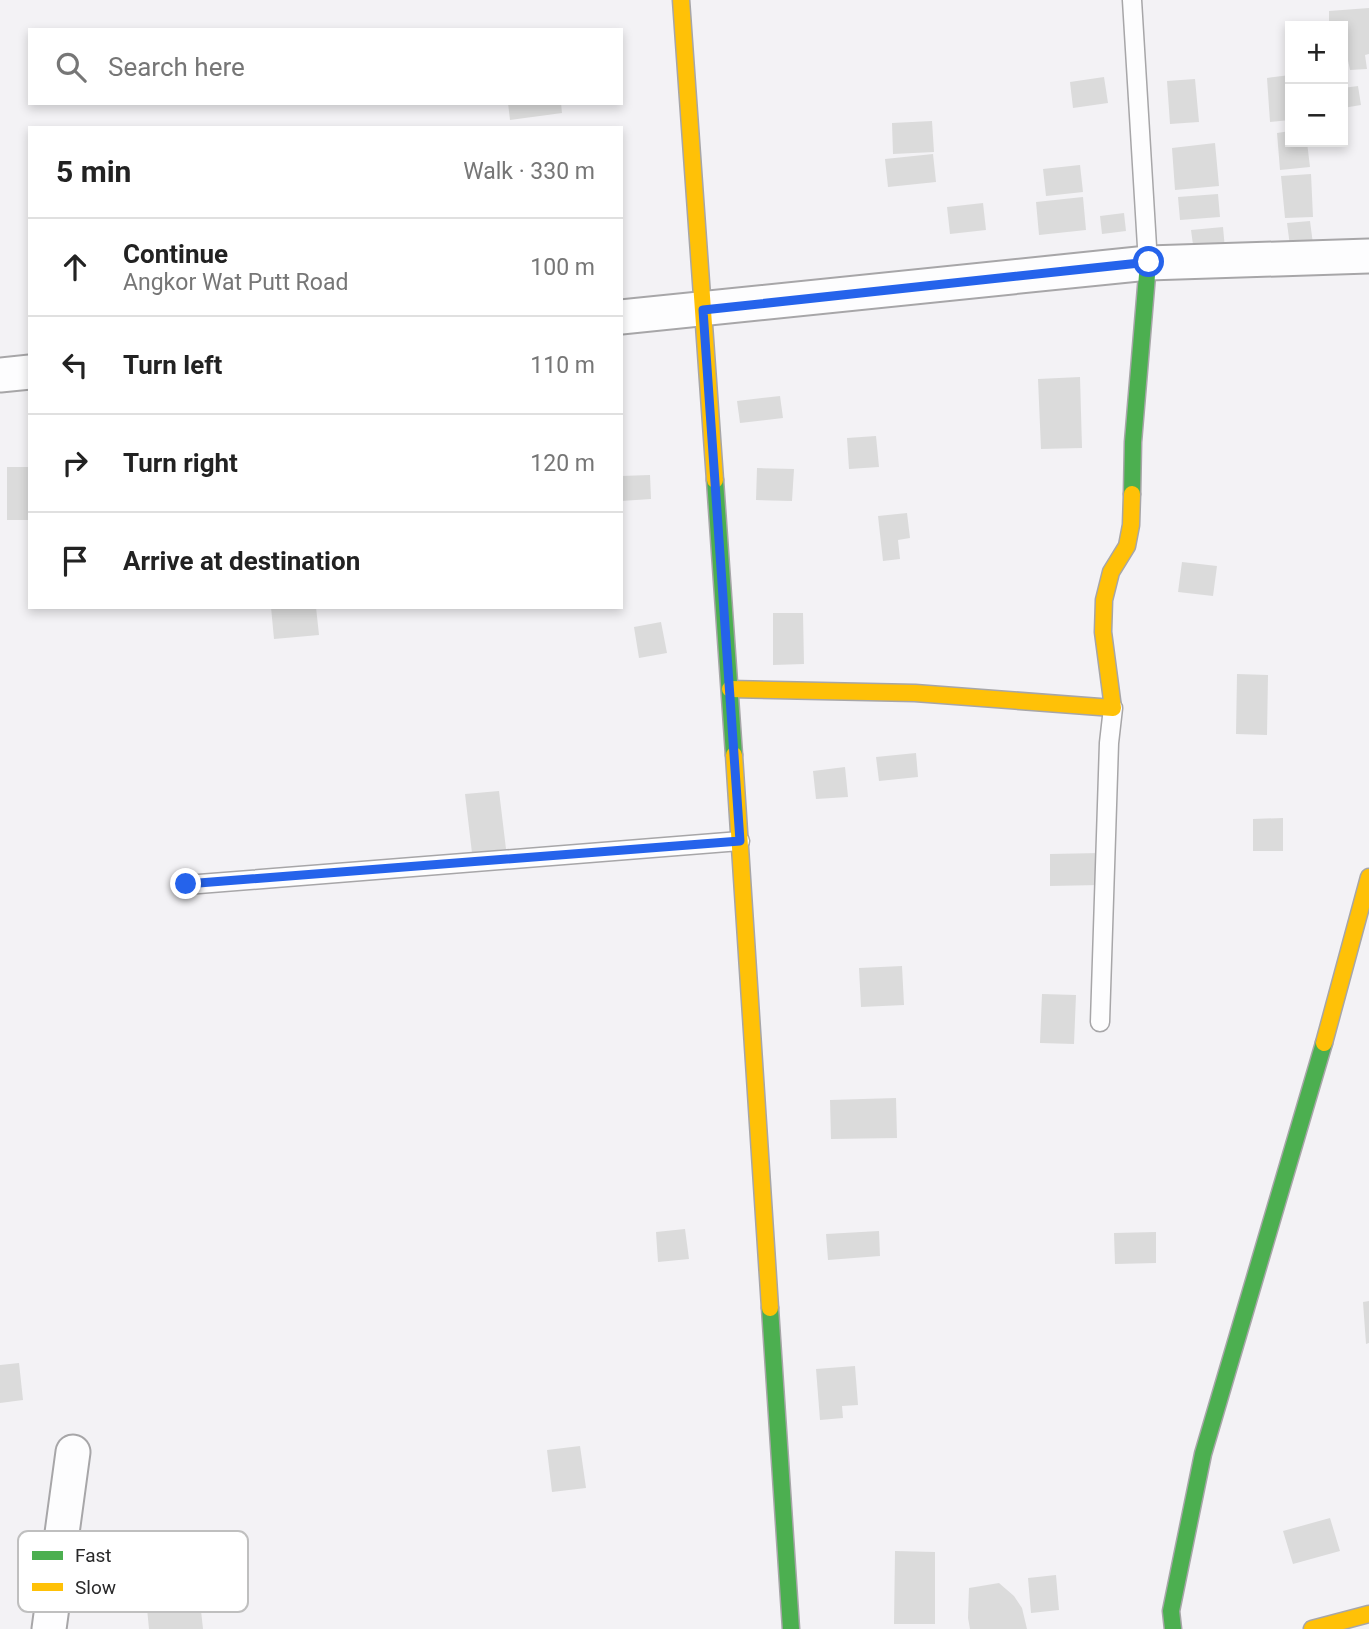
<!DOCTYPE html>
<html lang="en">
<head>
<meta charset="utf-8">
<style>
  :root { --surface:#fff; --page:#f2f2f2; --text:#222; --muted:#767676; --line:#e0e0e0 }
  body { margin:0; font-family:Roboto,sans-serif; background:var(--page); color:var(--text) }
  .controls { position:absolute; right:21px; top:21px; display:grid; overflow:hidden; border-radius:0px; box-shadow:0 4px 10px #0003 }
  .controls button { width:63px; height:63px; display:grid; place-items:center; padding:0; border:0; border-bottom:2px solid var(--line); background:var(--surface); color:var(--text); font:35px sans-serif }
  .stop { position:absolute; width:21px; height:21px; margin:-16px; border:5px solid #2563eb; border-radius:50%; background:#fff }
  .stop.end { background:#2563eb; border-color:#fff; box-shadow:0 2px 7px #0008 }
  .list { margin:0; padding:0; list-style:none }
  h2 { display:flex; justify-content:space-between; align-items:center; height:91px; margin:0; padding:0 28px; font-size:30px }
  h2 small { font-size:23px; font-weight:400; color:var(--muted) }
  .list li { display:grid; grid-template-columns:46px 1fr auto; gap:21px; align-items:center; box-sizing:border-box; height:98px; padding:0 28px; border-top:2px solid var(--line) }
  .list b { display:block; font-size:26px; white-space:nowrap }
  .list p { margin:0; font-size:23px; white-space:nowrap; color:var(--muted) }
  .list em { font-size:23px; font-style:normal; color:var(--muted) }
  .icon { flex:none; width:38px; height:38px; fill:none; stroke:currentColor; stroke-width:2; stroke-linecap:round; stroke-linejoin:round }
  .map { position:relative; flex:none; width:1369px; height:1629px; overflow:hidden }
  .search { position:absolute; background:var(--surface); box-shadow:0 4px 10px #0003; left:28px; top:28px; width:595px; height:77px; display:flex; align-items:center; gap:18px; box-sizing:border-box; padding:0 24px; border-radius:0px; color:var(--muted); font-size:26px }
  .panel { position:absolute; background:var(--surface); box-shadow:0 4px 10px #0003; left:28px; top:126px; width:595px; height:483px; border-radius:0px }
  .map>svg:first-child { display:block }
  .building { fill:#dbdbdb }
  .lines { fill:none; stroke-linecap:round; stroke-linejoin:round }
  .lane-casing { stroke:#a7a6a8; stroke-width:21 }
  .street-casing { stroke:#a7a6a8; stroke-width:37 }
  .fast-casing { stroke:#a7a6a8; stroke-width:19 }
  .slow-casing { stroke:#a7a6a8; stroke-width:19 }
  .lane { stroke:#fdfdfe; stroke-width:18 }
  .street { stroke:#fdfdfe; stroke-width:33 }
  .fast { stroke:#4caf50; stroke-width:16 }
  .slow { stroke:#ffc107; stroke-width:16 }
  .route { stroke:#2563eb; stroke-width:9 }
  .key { fill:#fff; stroke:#bfbfbf; stroke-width:2 }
  .key-label { font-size:19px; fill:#29292a }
</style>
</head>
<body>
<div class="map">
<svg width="1369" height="1629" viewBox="0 0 1369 1629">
  <rect width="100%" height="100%" fill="#f3f2f5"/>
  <path class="building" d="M1369,8v46l-4,1 2,14 -17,1 -3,-15 -4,1v-30h-14v-15z
    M1290,75v45l-20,2 -3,-44z
    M1104,77l4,26 -35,5 -3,-26z
    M1195,79l4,43 -29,2 -3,-43z
    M1358,86l3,19 -18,3v-20z
    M508,103h53l1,10 -52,7z
    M932,121l2,31 -41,2 -1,-31z
    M1290,131v11h17l3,25 -30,3 -3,-37z
    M1215,143l4,43 -44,4 -3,-42z
    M933,154l3,28 -48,5 -3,-28z
    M1080,165l3,27 -37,4 -3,-27z
    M1311,174l2,43 -28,1 -4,-42z
    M1218,194l2,23 -40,3 -2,-23z
    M1083,197l3,33 -47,5 -3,-33z
    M983,203l3,27 -36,4 -3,-27z
    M1124,213l2,18 -24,3 -2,-18z
    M1310,221l3,23 -23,2 -3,-23z
    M1223,227l2,22 -31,3 -3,-22z
    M1080,377l2,71 -41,1 -3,-70z
    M780,396l3,22 -43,5 -3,-22z
    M876,436l3,31 -30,2 -2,-31z
    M7,467h23v53h-23z
    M757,468l37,1 -2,32 -36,-1z
    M650,475l1,24 -30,2v-25z
    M907,513l3,25 -12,2 2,19 -17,2 -5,-45z
    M1182,562l35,4 -4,30 -35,-4z
    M271,607h45l3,28 -45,4z
    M773,613h30l1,51 -31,1z
    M661,622l6,31 -28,5 -5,-31z
    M1237,674l31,1 -1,60 -31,-1z
    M916,753l2,24 -39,4 -3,-24z
    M845,767l3,30 -32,2 -3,-28z
    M499,791l7,58 -34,4 -7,-59z
    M1283,818v33h-30v-32z
    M1100,853v32l-50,1v-32z
    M902,966l2,39 -43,2 -2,-39z
    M1042,994l34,1 -2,49 -34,-1z
    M896,1098l1,40 -66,1 -1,-39z
    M685,1229l4,30 -31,3 -2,-30z
    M879,1231l1,25 -52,4 -2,-26z
    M1156,1232v31l-41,1 -1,-31z
    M1369,1301v42l-3,1 -3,-42z
    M19,1363l4,37 -23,3v-38z
    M855,1366l3,39 -16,1 1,12 -23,2 -4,-51z
    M580,1446l6,42 -34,4 -5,-42z
    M1330,1518l10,33 -47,13 -10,-33z
    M895,1551l40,1v72h-41z
    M1056,1575l3,35 -28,3 -3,-35z
    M999,1583l15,13 8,12 5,21h-57l-2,-11 1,-30z
    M199,1592l4,37h-54l-3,-31z"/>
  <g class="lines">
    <defs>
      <path id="lane" d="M1132,0l16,263
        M186,885l554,-44
        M1100,1022l9,-279 4,-35"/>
      <path id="street" d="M621,317l527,-54 221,-7
        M0,375l30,-3
        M49,1629l24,-177"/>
      <path id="fast" d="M715,480l19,275
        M1132,494l1,-52 15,-179
        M770,1308l21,321
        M1173,1629l-2,-18 32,-157 121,-411"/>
      <path id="slow" d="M681,0l34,480
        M730,689l185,4 198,15 -10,-76 1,-32 7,-28 16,-26 4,-21 1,-31
        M734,755l36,553
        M1324,1043l45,-166
        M1312,1629l57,-15"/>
    </defs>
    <use href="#lane" class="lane-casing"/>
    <use href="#street" class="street-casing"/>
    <use href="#fast" class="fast-casing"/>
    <use href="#slow" class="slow-casing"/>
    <use href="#lane" class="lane"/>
    <use href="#street" class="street"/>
    <use href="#fast" class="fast"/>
    <use href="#slow" class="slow"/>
  </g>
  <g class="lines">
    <path class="route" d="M186,884l554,-43 -37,-531 446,-48"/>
  </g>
  <rect x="18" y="1531" width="230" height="81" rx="10" class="key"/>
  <rect x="32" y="1551" width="31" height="9" fill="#4caf50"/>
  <rect x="32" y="1583" width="31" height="8" fill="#ffc107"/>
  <g class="key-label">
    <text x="75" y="1562">Fast</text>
    <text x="75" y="1594">Slow</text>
  </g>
</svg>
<div class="controls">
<button>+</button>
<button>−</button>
</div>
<div class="stop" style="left:1149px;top:262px"></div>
<div class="stop end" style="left:186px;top:884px"></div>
<div class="search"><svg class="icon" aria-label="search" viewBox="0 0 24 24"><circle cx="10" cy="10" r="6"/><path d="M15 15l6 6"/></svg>Search here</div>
<section class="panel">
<h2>5 min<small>Walk · 330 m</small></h2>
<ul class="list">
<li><svg class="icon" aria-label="ahead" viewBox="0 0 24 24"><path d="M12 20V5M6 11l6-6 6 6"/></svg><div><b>Continue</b><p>Angkor Wat Putt Road</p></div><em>100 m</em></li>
<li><svg class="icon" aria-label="left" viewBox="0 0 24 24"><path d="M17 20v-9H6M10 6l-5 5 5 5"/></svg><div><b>Turn left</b></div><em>110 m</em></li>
<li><svg class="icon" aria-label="right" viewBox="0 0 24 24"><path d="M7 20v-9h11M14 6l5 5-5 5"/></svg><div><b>Turn right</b></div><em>120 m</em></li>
<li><svg class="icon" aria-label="arrive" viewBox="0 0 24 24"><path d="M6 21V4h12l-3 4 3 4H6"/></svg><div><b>Arrive at destination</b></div></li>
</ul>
</section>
</div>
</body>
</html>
